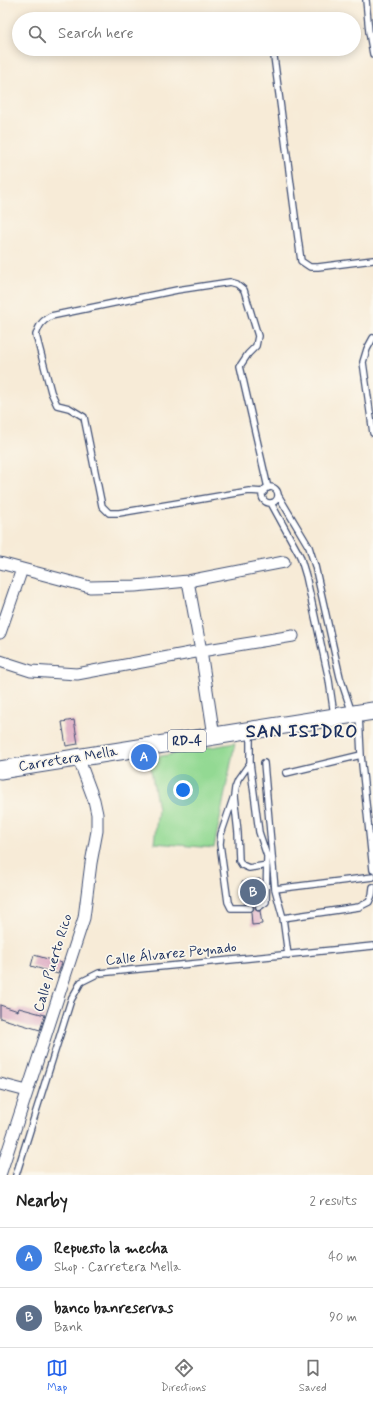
<!DOCTYPE html>
<html lang="en">
<head>
<meta charset="utf-8">
<style>
  :root { --surface:#fff; --page:#f2f2f2; --text:#222; --muted:#767676; --line:#e0e0e0; --accent:#2563eb }
  body { margin:0; font-family:Mynerve,sans-serif; background:var(--page); color:var(--text) }
  .you { position:absolute; left:183px; top:790px; width:14px; height:14px; margin:-10px; border:3px solid #fff; border-radius:50%; background:#1a73e8; box-shadow:0 0 0 6px #1a73e833 }
  .badge { display:grid; place-items:center; width:26px; height:26px; border-radius:50%; background:var(--accent); color:#fff; font-size:13px; font-weight:700 }
  .pin { position:absolute; translate:-50% -50%; border:2px solid #fff; box-shadow:0 1px 4px #0006 }
  .list { margin:0; padding:0; list-style:none }
  h2 { display:flex; justify-content:space-between; align-items:center; height:52px; margin:0; padding:0 16px; font-size:17px }
  h2 small { font-size:13px; font-weight:400; color:var(--muted) }
  .list li { display:grid; grid-template-columns:26px 1fr auto; gap:12px; align-items:center; box-sizing:border-box; height:60px; padding:0 16px; border-top:1px solid var(--line) }
  .list b { display:block; font-size:15px; white-space:nowrap }
  .list p { margin:0; font-size:13px; white-space:nowrap; color:var(--muted) }
  .list em { font-size:13px; font-style:normal; color:var(--muted) }
  .icon { flex:none; width:22px; height:22px; fill:none; stroke:currentColor; stroke-width:2; stroke-linecap:round; stroke-linejoin:round }
  .map { position:relative; flex:none; width:373px; height:1175px; overflow:hidden }
  .search { position:absolute; background:var(--surface); box-shadow:0 2px 10px #0003; left:12px; right:12px; top:12px; height:44px; display:flex; align-items:center; gap:10px; box-sizing:border-box; padding:0 14px; border-radius:22px; color:var(--muted); font-size:15px }
  .sheet { height:172px; background:var(--surface) }
  nav { display:flex; justify-content:space-around; align-items:center; box-sizing:border-box; height:56px; border-top:1px solid var(--line); background:var(--surface); font-size:11px; color:var(--muted) }
  nav a { display:grid; justify-items:center; gap:2px }
  nav .on { color:var(--accent) }
  .map>svg:first-child { display:block }
  .green { fill:#93d993; stroke:#578478 }
  .building { fill:#ddabc3 }
  .lines { fill:none; stroke-linecap:round; stroke-linejoin:round }
  .service-casing { stroke:#3c4b70; stroke-width:8 }
  .minor-casing { stroke:#3c4b70; stroke-width:13 }
  .primary-casing { stroke:#3c4b70; stroke-width:19 }
  .service { stroke:#fff; stroke-width:5.5 }
  .minor { stroke:#fff; stroke-width:11 }
  .primary { stroke:#fff; stroke-width:17 }
  .labels { text-anchor:middle; dominant-baseline:central; stroke-width:3.5; stroke-linejoin:round; paint-order:stroke }
  .shield { fill:#fbf7ec; stroke:#5e6b89; stroke-width:1 }
  .shield-label { font-size:13px; font-weight:bold; fill:#1b2f5e }
  .street-label { font-size:14px; fill:#1b2f5e; stroke:#fbf7ec }
  .district-label { font-size:18px; font-weight:bold; letter-spacing:1px; fill:#1b2f5e; stroke:#fbf7ec }
</style>
</head>
<body>
<div class="map">
<svg width="373" height="1175" viewBox="0 0 373 1175">
  <rect width="100%" height="100%" fill="#fbf7ec"/>
  <filter id="ink" filterUnits="userSpaceOnUse"><feTurbulence type="fractalNoise" baseFrequency=".025" numOctaves="2"/><feDisplacementMap in="SourceGraphic" scale="8" xChannelSelector="R" yChannelSelector="G"/><feConvolveMatrix kernelMatrix="1 2 1 2 8 2 1 2 1" color-interpolation-filters="sRGB"/></filter>
  <filter id="wash" filterUnits="userSpaceOnUse"><feTurbulence type="fractalNoise" baseFrequency=".012" numOctaves="4" result="noise"/><feDisplacementMap in="SourceGraphic" scale="16" xChannelSelector="R" yChannelSelector="G"/><feGaussianBlur stdDeviation="0.9" result="paint"/><feColorMatrix in="noise" values="0 0 0 0 0 0 0 0 0 0 0 0 0 0 0 0 0 1.4 0 .05"/><feComposite in="paint" operator="in"/></filter>
  <g filter="url(#wash)">
    <rect width="100%" height="100%" fill="#f7ebd7"/>
    <path class="green" d="M235,743l-21,105 -60,-5 4,-34 -8,-44 6,-8z"/>
    <g id="blocks">
      <path class="building" d="M74,720l4,24 -12,2 -4,-24z
        M260,879l2,21 -6,4 -1,3 2,4h3l2,13 -10,1 -1,-13 2,-2 1,-2 -2,-4h-7l-3,-23z
        M34,955l28,8 -4,11 -27,-8z
        M0,1005l18,6 1,-3 26,7 -5,15 -40,-12z"/>
    </g>
  </g>
  <g filter="url(#ink)">
    <use href="#blocks" fill-opacity="0" stroke="#3c4b70" stroke-width="1"/>
    <g class="lines">
      <defs>
        <path id="service" d="M366,0l3,32 4,22
          M273,49l28,212 9,6h8l55,-7
          M373,338l-6,11 -4,13 10,71
          M262 495a8 8 0 1 1 16 0a8 8 0 1 1-16 0Z
          M264,492l-15,-1 -130,22h-10l-7,-7 -18,-89 -15,-9 -12,-3 -6,-13 -15,-57c3,-10 6,-14 15,-19l126,-26 53,-8 7,2 7,6 14,46 -2,10 -8,8 -8,12 28,122
          M278,495l31,52 6,19 25,111 12,36
          M271,503l29,53 6,20 23,104 5,35
          M359,715l2,40 12,115
          M250,733v30l9,69 8,24 -1,46 -7,5
          M250,763l-12,17 -3,8 -1,8 4,37 1,27 3,5 7,3 18,-3
          M264,763l11,126 8,29 5,37
          M286,773l75,-18
          M234,796l-13,38 -1,10 8,58 3,6h19
          M275,889l98,-12
          M283,918l76,-11 10,-5 3,-7 1,-8
          M16,1175l55,-175 10,-18 18,-9 274,-27"/>
        <path id="minor" d="M0,563l90,24 45,-1 53,-5 96,-19
          M188,581l13,70 13,85
          M0,633l22,-64
          M0,661l31,10 46,3 124,-23 92,-15
          M0,1084l27,7
          M0,1175l84,-257 7,-55 6,-32v-17l-3,-14 -16,-43"/>
        <path id="primary" d="M0,770l373,-59"/>
      </defs>
      <use href="#service" class="service-casing"/>
      <use href="#minor" class="minor-casing"/>
      <use href="#primary" class="primary-casing"/>
      <use href="#service" class="service"/>
      <use href="#minor" class="minor"/>
      <use href="#primary" class="primary"/>
    </g>
  </g>
  <g class="labels">
    <rect class="shield" x="168" y="730" width="38" height="22" rx="3"/>
    <g class="shield-label">
      <text x="187" y="741">RD-4</text>
    </g>
    <g class="street-label">
      <text transform="translate(68 759) rotate(-9)">Carretera Mella</text>
      <text transform="translate(171 954) rotate(-6)">Calle Álvarez Peynado</text>
      <text transform="translate(53 963) rotate(-73)">Calle Puerto Rico</text>
    </g>
    <g class="district-label">
      <text x="302" y="732">SAN ISIDRO</text>
    </g>
  </g>
</svg>
<div class="you"></div>
<div class="pin badge" style="left:144px;top:757px;background:#3f7fe0">A</div>
<div class="pin badge" style="left:253px;top:892px;background:#5c6f8a">B</div>
<div class="search"><svg class="icon" aria-label="search" viewBox="0 0 24 24"><circle cx="10" cy="10" r="6"/><path d="M15 15l6 6"/></svg>Search here</div>
</div>
<section class="sheet">
<h2>Nearby<small>2 results</small></h2>
<ul class="list">
<li><span class="badge" style="background:#3f7fe0">A</span><div><b>Repuesto la mecha</b><p>Shop · Carretera Mella</p></div><em>40 m</em></li>
<li><span class="badge" style="background:#5c6f8a">B</span><div><b>banco banreservas</b><p>Bank</p></div><em>90 m</em></li>
</ul>
</section>
<nav>
<a class="on"><svg class="icon" aria-label="map" viewBox="0 0 24 24"><path d="M3 6l6-2 6 2 6-2v14l-6 2-6-2-6 2zM9 4v14M15 6v14"/></svg>Map</a>
<a><svg class="icon" aria-label="directions" viewBox="0 0 24 24"><path d="M12 3l9 9-9 9-9-9zM9 14v-3h6M13 9l2 2-2 2"/></svg>Directions</a>
<a><svg class="icon" aria-label="saved" viewBox="0 0 24 24"><path d="M7 4h10v16l-5-4-5 4z"/></svg>Saved</a>
</nav>
</body>
</html>
